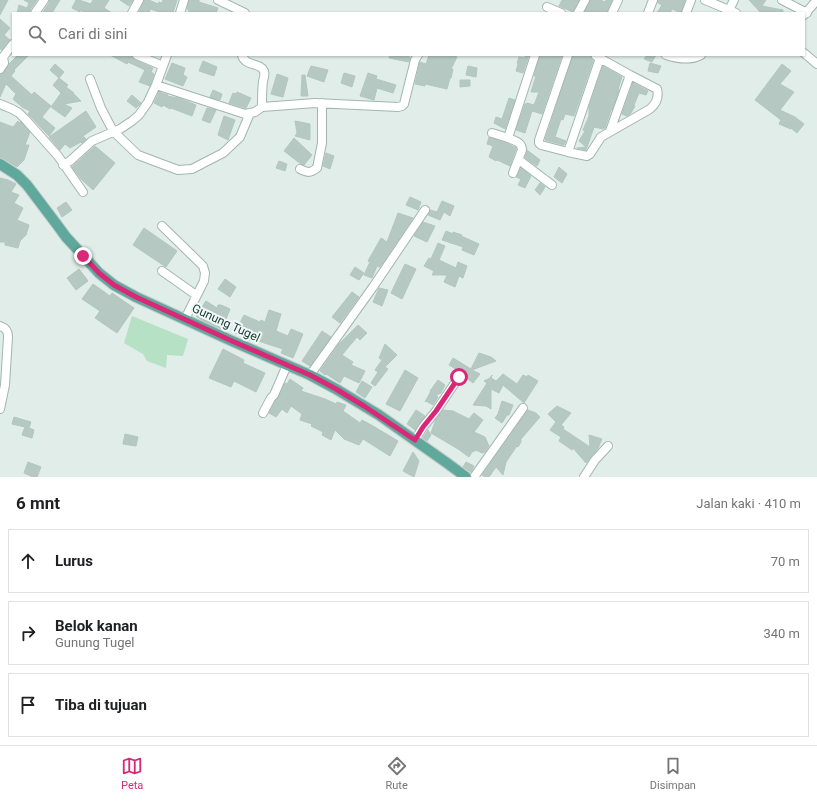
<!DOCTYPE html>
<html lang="id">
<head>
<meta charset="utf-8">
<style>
  :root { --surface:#fff; --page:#f6f6f6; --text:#202124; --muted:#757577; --line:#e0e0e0; --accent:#db2777 }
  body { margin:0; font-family:Roboto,sans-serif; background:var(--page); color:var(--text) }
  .stop { position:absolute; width:12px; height:12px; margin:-9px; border:3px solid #db2777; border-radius:50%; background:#fff }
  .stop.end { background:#db2777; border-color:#fff; box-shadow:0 1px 4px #0008 }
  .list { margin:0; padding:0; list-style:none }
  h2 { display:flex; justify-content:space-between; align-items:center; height:52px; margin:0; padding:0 16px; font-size:17px }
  h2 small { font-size:13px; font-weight:400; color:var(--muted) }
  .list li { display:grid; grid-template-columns:26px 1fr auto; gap:12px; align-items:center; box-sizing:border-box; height:64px; margin:0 8px 8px; padding:0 8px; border:1px solid var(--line); border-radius:0px }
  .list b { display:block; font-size:15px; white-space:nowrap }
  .list p { margin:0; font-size:13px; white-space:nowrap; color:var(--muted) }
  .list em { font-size:13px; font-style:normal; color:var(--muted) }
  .icon { flex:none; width:22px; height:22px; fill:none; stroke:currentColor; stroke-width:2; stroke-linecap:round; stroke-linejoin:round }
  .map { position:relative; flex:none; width:817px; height:477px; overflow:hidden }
  .search { position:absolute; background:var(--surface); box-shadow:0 1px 3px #0004; left:12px; right:12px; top:12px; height:44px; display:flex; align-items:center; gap:10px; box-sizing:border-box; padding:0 14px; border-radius:0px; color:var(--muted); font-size:15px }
  .sheet { height:268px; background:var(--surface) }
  nav { display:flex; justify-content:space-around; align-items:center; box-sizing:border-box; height:56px; border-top:1px solid var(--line); background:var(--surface); font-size:11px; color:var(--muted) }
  nav a { display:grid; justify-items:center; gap:2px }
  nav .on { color:var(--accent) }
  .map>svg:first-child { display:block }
  .green { fill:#b6e1c5 }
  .building { fill:#b5c8c1; stroke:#b2c7c0 }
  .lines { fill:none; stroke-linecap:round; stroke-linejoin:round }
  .minor-casing { stroke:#a2b6b0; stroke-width:10 }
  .major-casing { stroke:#c0cac8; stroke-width:12 }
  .minor { stroke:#fff; stroke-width:8 }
  .major { stroke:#5fa89b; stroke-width:10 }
  .route { stroke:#db2777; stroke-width:5 }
  .labels { text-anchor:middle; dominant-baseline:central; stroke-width:4; stroke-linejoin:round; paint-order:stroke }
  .street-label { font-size:12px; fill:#1f4039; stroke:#f1f9f6 }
</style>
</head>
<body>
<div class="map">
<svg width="817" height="477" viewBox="0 0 817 477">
  <rect width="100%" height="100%" fill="#e0ede8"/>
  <path class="green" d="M132,316l56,23 -5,17 -16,-1 -1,13 -19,-7 -4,-7 -19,-11z"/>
  <path class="building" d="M0,0h8l-8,15z
    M24,0h13l-7,10v3h-13l2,-8 8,3 2,-5z
    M49,0h11l-8,13h-7l-2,-1 6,-9z
    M76,0h3l12,4 2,-4h16l-5,8 8,5h-27l-5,-3v2l-8,-4z
    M120,0h13l-4,6z
    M144,0h5l9,4 1,-2 3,1 1,-3h14l-4,13h-10l-13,-4 -1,4h-9l-1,-1z
    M189,0h10v2l19,6 -2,5h-28l1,-3 -2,-1z
    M562,0h17l-6,12 -14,-6z
    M590,0h10l5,2 1,-2h6l-5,13h-23z
    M658,0h27l-4,13 -9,-4 -2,4h-13l5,-8 -4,-2z
    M749,0h17l-4,6 21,4v3h-22z
    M0,19l10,9 -6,7 6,5 -8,10 -2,-1z
    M18,55h11l-15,15 1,1 -4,5 21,19 2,-3 17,14 -9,11 13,11 -6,8 -21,-22 2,-3 -8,-4 -9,-8 3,-5 -10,-10 -6,13v-22l4,-3 5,-8z
    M110,55h22v3l3,2 18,8 -2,4 3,2 -4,12 -11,-4 6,-12 -17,-8 -1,2z
    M390,55h19l-1,2h2l-1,5 -20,-4z
    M429,55h23l5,2 -6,12h2l-2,9h-1l-3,11 -22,-5v2l-10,-2 5,-22 6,2z
    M525,55h4l-6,18 -7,-2 2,-7 -1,-1 2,-6 6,1z
    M540,55h22l-20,59 -10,-3 -7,22 -9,-3 9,-26h1l1,-1 7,2 5,-13h-8l5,-16h-2z
    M573,55h18v3l2,3 -19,55 -9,-2 -2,6 -2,-1 -6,18 11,4 -2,4 -19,-5z
    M647,55h9l-4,7 -8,-3z
    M203,61l14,6 -3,9 -15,-5z
    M172,63l13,5 -2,7 4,2 -4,9 -18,-7z
    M650,63l11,3 -3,7 -10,-2z
    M55,64l9,8 -5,6 -9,-8z
    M782,64l9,7 -11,13 14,8 -14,18 15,7 9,7 -7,9 -6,-5v1l-12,-5 2,-4 -26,-20z
    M311,66l17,4 -4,12 -17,-6z
    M468,66l9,2 -1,9 -10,-2z
    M603,66l19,11 -4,12 1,1 -7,20h-1l-6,18 -2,1 -9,-2 -8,23 -9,-2 9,-1 -7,-6 6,-10 -2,-1 6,-14v-9z
    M344,73l11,3 -3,11 -11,-4z
    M368,73l9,3 -1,3 20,6 -3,8 -16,-5 -3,12 -14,-4z
    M277,74l11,4 -5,19 -12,-3z
    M302,75h3l3,21h-7z
    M59,78l9,7 -2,2 8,6h-1l8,8 -17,3 8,4 -7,9 -14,-10 10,-14 -8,-8z
    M460,80h10v6l-10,1z
    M633,83l15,8 -2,4 -7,-2 -5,12 1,1 -4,7 -4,3 -5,-2z
    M213,90l9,4 -2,6 -10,-3z
    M159,92l9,3 -1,1 12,2 17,7 -4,11 -21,-8 -1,1 -7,-4 -1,2 -8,-4z
    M237,92l14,6 -5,10 -17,-5 4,-10 3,1z
    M132,95l9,8 -5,5 -9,-7z
    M509,98l6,2 -10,29 -11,-6 2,-6 6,2z
    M207,108l9,2 -6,13 -8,-3z
    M86,111l10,16 -13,9 3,3 -4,4 -1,-1 -11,6 -5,-4 -5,6 -11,-13z
    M224,116l11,4 -7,20 -10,-5z
    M18,121l2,2 1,-1 9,10 -5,13h4l-5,15 -7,7 -13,-8 -4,-1v-36l13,5z
    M295,121l15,3v16l-15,-4 2,-3z
    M489,137l22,8 5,3v1l-6,17 -13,-6 -1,1 -7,-4 4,-11 -6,-2z
    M294,138l18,17 -8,10 -3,-1 -17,-13z
    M95,146l20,17 -22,27 -12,-11 -9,-12z
    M527,150l13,10 -3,6 -12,-8z
    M326,153l8,3 -4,13 -7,-3z
    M279,161l8,3 -2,7 -9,-3z
    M559,167l8,7 -5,9 -8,-6z
    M521,168l10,8 -6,12 -7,-3 3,-6 -5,-2z
    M0,178l8,2 8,4 -5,8 8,3 -5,8 9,5 -6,12 12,5 -3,10 -6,6 -2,7 -13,-3v-3h-5z
    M540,183l5,4 -5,8 -5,-5z
    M410,197l11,5 -3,8 -12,-5z
    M442,201l12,5 -4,10 -6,-4 -4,8 -12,-5 2,-5 7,2z
    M66,202l6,8 -10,7 -5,-9z
    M398,213l15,5 -33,49 -3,-1 -5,12 -8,-3 6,-13 -2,-1 13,-23 6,4z
    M423,222l12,4 -8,16 -13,-6z
    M144,228l33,23 -11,16 -33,-22z
    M446,231l7,3v-2l9,3 -1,1 18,8 -5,11 -12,-5 1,-3 -21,-7z
    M438,243l7,3 -6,14 17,8 2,-6 9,4 -4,12 -4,-2 -4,11 -11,-5 3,-7h-15l2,-4 -10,-5 5,-8 2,1z
    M405,264l11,5 -14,30 -11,-6z
    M355,267l9,6 -5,7 -9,-5z
    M79,269l9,12 -12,9 -9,-12z
    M225,279l11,8 -6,10 -12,-8z
    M93,284l17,12 2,-3 22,15 -17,25 -22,-15 5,-7 -18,-12z
    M379,288l9,2 -6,16 -9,-4z
    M352,292l7,5 -19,26 -8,-6z
    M206,301l11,7 1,-3h3l9,4 -8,20 -19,-8 -7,-5z
    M269,310l12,4 -5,17 12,5 3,-7 12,5 -10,24 -12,-5 2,-4 -31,-10 -1,2 -16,-8 9,-18 16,7 1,-2 4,2z
    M358,325l9,8 -7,7 -3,-3 -15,18 11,7 -2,3 14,6 -6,12 -15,-7 -4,7 -14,-9 -1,1 -5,-4 19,-27z
    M322,331l9,6 -21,29 -8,-5z
    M385,344l12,11 -12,12 3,2 -13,17 -4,-3 7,-11 -3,-2 7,-10 -3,-2z
    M223,349l21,11 -1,3 22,10 -9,19 -22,-11 -3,6 -22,-9z
    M479,353l12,4 5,4 -24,9 8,4 -7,9 -9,-7 -2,-3 -13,-8 4,-7 18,11z
    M405,370l13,8 -18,33 -14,-7z
    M503,374l14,10 6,-9 4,2 1,-2 10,6 -14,22 -21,-18 -4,8 -8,-4v20l-5,-3 -13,-1 14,-22 -3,-2 6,-3 2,-3 -1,3 5,3z
    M290,379l13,9 -2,3 24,8 11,5 1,-2 9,3 -3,6 17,12 2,-3 11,6 25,15 -8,15 -27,-17 -4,6 -15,-6 -9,-9 -4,10 -9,-5 1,-3 -12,-6 1,-2 -12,-4 2,-6 -11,-8 -4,7 -5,-4 -6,8 -7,-4 6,-12 4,-4 6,-14 2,1z
    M438,380l7,5 -4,8 -5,2 2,2 -5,8 -7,-4 -1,1 6,-11h-1z
    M362,381l10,6 -7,11 -9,-6z
    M502,401l11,4 -4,10h-2l-5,8 -7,-5 3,-4z
    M557,406l14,7 -10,12 3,2 -1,2 27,18 -1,-12 13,4 -4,9 -12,15 -13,-15 -1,2 -13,-9 2,-4 -11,-7 6,-8 -8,-8z
    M416,410l9,6 -10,14 -8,-6z
    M443,410l10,1 16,8 5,-6 9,7 -9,12 11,5 4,9 -4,6 -3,1 -6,-3 -1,1h-1l-2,1 -3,5 -11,-8 -27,-16 5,-14z
    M528,410l8,3 4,4 -19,22v3l-3,5 -1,-1 -11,16 -3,13 -7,-8 -7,10h-4l-3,-2z
    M14,417l17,5 -2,6 5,2 -2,8 -10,-3 3,-8 -13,-3z
    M428,430l3,5 -4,6 -4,-3z
    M125,434l13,3 -2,9 -13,-2z
    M413,452l6,9 -5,16 -11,-6z
    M28,462l13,5 -4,10h-4l-9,-4z
    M466,462l8,4 -3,6 -8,-5z"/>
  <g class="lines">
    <defs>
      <path id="minor" d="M218,0l27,13
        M705,0l31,13
        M782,0l25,13
        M547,7l14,6
        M729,10l5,-10
        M35,13l9,-13
        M132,13l7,-13
        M180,13l4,-13
        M578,13l7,-13
        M612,13l6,-13
        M648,13l5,-13
        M686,13l5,-13
        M804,15l13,-15
        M804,53l13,11
        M137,55l26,11
        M242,55c3,12 18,7 22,16 1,3 0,7 -1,10 -1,8 -1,17 -1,26
        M568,55l-29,85v3l2,2 27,7 32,-94
        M666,55c12,4 24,6 35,0
        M0,69l4,-6 -1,-6 10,-13
        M90,79l11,29 12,23 25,24 40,15 14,-1 31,-16 17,-16 10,-24
        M156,85l89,29 10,-2 7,-5 53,-4 83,4 4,-1 2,-2 11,-44 3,-5
        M0,104l12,5 7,4 7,7 32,36 25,36
        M610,131l20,-56
        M492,133l16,5
        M568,152l19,4 3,-2 11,-17 49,-28c6,-5 9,-12 7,-20l-27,-14 -34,-19
        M519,160l33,25
        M63,165l7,-4 22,-20 28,-12 12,-8 7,-6 9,-13 8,-17 11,-30
        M300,169c8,4 10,4 17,-1l5,-25v-40
        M513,173l9,-23c0,-8 -7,-9 -14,-12l27,-83
        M162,226l41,40 2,7 -1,8 -19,38
        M162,271l34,24
        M0,326c6,2 8,5 8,11l-3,48 -5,24
        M310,375l63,-88 52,-77
        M263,413l8,-15 3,-3 13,-30
        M415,440l8,-13 13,-16 23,-34
        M474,477l49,-69
        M584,477l11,-17 13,-14"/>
      <path id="major" d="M0,164l17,11 10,10 31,41 8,11 33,36 15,12 22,12 96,44 78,34 26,14 43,26 68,48 19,14"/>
    </defs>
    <use href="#minor" class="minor-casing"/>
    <use href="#major" class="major-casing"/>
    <use href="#minor" class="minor"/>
    <use href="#major" class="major"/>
  </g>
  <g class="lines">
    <path class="route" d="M83,256l16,17 15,12 22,12 96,44 78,34 26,14 28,17 51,34 8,-13 13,-16 23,-34"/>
  </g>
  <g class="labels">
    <g class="street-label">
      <text transform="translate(226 323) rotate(25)">Gunung Tugel</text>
    </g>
  </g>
</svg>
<div class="stop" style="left:459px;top:377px"></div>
<div class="stop end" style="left:83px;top:256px"></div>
<div class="search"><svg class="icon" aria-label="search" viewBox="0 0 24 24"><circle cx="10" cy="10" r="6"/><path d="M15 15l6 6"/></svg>Cari di sini</div>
</div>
<section class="sheet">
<h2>6 mnt<small>Jalan kaki · 410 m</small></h2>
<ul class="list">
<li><svg class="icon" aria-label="ahead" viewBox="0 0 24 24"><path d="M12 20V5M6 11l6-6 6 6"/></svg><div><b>Lurus</b></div><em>70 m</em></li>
<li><svg class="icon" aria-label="right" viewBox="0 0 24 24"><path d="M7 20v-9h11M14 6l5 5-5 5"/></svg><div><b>Belok kanan</b><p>Gunung Tugel</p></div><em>340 m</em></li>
<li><svg class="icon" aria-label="arrive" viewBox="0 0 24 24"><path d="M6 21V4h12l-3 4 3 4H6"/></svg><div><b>Tiba di tujuan</b></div></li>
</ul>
</section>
<nav>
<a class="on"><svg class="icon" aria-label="map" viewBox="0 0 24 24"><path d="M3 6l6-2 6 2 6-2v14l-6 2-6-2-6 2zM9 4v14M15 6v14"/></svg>Peta</a>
<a><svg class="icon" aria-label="directions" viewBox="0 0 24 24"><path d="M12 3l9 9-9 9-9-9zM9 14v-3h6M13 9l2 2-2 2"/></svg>Rute</a>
<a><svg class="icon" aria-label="saved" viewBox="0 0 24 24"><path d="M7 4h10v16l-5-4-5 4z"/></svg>Disimpan</a>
</nav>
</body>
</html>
